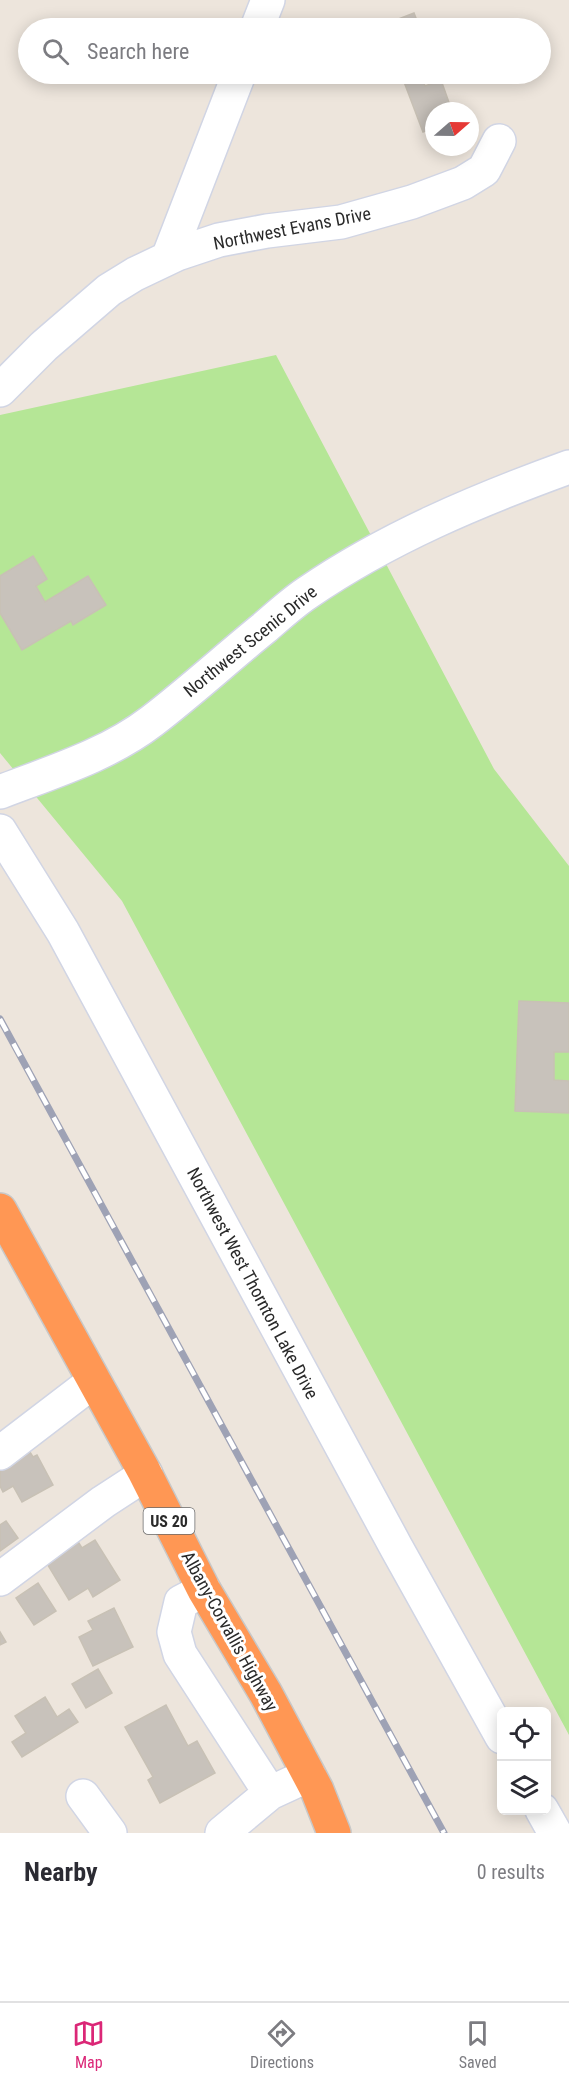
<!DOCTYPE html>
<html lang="en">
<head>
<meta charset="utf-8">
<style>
  :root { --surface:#fff; --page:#f2f2f3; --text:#2b2b33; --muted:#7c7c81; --line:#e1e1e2; --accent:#db2777 }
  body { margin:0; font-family:"Roboto Condensed",sans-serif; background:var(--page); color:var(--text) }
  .controls { position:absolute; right:18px; bottom:18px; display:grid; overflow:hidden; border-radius:9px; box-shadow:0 3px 15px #0003 }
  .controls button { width:54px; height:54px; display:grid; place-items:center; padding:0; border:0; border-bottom:2px solid var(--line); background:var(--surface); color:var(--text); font:30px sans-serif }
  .compass { position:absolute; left:425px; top:102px; width:54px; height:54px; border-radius:50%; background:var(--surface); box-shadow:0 3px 15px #0003; rotate:70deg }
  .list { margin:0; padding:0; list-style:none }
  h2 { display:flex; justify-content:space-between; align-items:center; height:78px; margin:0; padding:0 24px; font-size:26px }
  h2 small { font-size:20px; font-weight:400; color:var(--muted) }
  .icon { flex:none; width:33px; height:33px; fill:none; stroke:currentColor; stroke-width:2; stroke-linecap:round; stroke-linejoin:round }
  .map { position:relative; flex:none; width:569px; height:1833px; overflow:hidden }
  .search { position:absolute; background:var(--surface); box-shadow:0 3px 15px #0003; left:18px; right:18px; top:18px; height:66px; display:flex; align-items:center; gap:15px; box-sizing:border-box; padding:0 21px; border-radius:33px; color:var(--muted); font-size:22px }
  .sheet { height:168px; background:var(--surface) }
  nav { display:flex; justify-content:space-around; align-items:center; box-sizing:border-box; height:84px; border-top:2px solid var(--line); background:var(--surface); font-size:16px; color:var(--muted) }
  nav a { display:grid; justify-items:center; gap:3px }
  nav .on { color:var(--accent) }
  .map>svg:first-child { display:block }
  .green { fill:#b5e696 }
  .building { fill:#c8c2bb; stroke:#c8c1b5; stroke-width:1.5 }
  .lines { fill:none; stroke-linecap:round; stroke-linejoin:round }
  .minor-casing { stroke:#d1d5e4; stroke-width:36 }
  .highway-casing { stroke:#c8c8c8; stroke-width:36 }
  .minor { stroke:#fff; stroke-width:33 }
  .highway { stroke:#ff9754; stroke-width:33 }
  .rail-casing { stroke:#9ea2b5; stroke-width:7 }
  .rail { stroke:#fff; stroke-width:4.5; stroke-dasharray:14; stroke-linecap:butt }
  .labels { text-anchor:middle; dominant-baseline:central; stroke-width:6; stroke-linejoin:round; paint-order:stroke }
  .shield { fill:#fff; stroke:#6a6a6a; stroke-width:1.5 }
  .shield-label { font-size:16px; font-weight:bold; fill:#2a2a2a }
  .street-label { font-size:18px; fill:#2a2a2a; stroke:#fff }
</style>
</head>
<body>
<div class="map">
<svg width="569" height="1833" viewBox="0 0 569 1833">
  <rect width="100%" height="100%" fill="#ede5dc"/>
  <path class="green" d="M276,355l218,414 75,97v869l-447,-834 -122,-148v-338z"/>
  <path class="building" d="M414,13l6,15h-36l-1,-3z
    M401,74h20l4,12 16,-6 11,31h-18v17l-11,4z
    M33,556l14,23 -11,7 9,16 43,-26 18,29 -33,20 -2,-4 -49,29 -22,-37v-37z
    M519,1001l50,2v49h-15v28l15,1v32l-54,-2z
    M28,1449l5,8 4,-2 16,30 -31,17 -9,-16 -10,6 -3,-6v-22z
    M6,1521l12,17 -18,13v-26z
    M75,1537l7,11 13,-8 25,40 -27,17 -5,-9 -19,12 -26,-43z
    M38,1583l18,28 -22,14 -18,-27z
    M114,1608l19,39 -40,19 -14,-29 14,-7 -5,-9z
    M0,1632l6,10 -6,3z
    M98,1669l14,24 -26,15 -14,-24z
    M45,1697l12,20 12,-8 9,13 -56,35 -10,-15 14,-9 -11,-17z
    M166,1705l22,41 9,-5 18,32 -55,30 -12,-23 5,-3 -28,-50z"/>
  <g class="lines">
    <defs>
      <path id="minor" d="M257,28l11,-28
        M168,258l71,-184
        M0,390l44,-44 65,-56 26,-16 42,-20 42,-14 48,-9 74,-9 71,-20 51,-19 21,-13 15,-29
        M0,792c52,-20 108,-37 152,-71 39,-30 75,-63 112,-93 14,-12 28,-25 43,-35 80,-55 171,-93 262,-126
        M0,831l63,101 333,615 106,190
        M0,1453l94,-72
        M0,1579l103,-77 43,-28
        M204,1590l-23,12 -7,30 6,22 90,139 39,-18
        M83,1796l27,37
        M542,1810l13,23
        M222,1833l48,-40"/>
      <path id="highway" d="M0,1210l144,261 60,119 62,104 51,96 17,43"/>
    </defs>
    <use href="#minor" class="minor-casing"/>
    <use href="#highway" class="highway-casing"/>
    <use href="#minor" class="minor"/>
    <use href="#highway" class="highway"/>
    <defs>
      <path id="rail" d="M0,1019l444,814"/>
    </defs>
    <use href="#rail" class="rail-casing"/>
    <use href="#rail" class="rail"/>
  </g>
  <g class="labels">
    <rect class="shield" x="143.5" y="1508" width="51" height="26" rx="4.5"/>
    <g class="shield-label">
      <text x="169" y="1521">US 20</text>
    </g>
    <g class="street-label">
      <text transform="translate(292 228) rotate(-11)">Northwest Evans Drive</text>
      <text transform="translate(250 641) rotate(-39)">Northwest Scenic Drive</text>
      <text transform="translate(253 1283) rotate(62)">Northwest West Thornton Lake Drive</text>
      <text transform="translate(230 1631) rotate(61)">Albany-Corvallis Highway</text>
    </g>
  </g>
</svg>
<div class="controls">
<button><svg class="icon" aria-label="locate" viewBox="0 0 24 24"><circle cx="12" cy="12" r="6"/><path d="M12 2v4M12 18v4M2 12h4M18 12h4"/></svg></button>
<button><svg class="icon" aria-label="layers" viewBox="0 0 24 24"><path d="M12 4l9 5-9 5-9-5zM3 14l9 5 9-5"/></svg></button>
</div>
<svg class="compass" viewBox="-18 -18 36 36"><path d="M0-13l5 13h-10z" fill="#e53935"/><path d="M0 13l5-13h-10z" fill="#7c7c81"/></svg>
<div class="search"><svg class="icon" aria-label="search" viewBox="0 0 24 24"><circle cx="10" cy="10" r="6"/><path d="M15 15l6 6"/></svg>Search here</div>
</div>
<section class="sheet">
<h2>Nearby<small>0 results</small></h2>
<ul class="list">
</ul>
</section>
<nav>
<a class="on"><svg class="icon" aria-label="map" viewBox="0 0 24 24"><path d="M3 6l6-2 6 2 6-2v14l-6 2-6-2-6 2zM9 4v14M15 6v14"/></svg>Map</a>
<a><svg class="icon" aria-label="directions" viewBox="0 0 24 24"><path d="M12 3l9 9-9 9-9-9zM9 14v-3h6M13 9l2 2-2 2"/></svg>Directions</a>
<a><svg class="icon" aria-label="saved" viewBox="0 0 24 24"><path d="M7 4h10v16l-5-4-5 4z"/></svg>Saved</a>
</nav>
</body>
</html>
